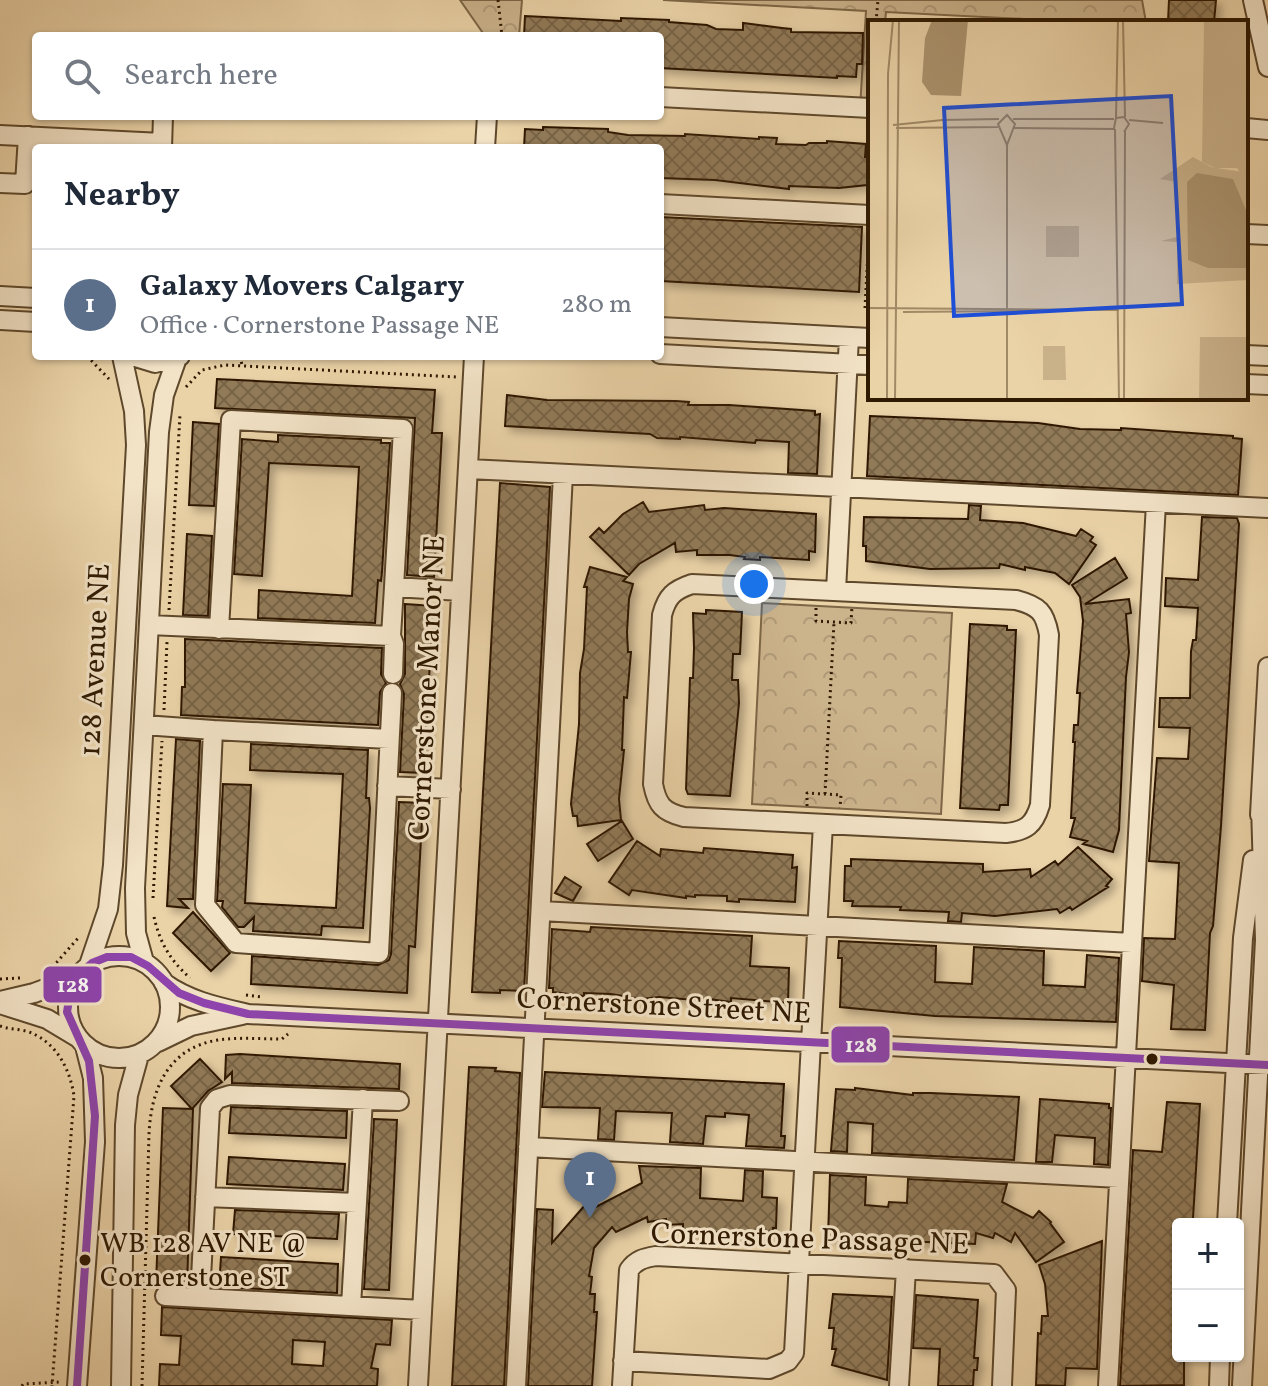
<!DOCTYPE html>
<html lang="en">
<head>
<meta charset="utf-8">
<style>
  :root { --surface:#fff; --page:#f6f6f7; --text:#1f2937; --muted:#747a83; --line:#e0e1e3; --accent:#0f766e }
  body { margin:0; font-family:Vollkorn,serif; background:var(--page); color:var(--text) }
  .controls { position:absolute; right:24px; bottom:24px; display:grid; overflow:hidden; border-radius:8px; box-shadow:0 2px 6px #0004 }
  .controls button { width:72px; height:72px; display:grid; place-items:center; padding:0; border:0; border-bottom:2px solid var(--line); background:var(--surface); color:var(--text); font:40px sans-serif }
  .you { position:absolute; left:754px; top:584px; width:28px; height:28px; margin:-20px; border:6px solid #fff; border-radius:50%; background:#1a73e8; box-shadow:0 0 0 12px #1a73e833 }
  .badge { display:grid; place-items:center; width:52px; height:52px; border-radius:50%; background:var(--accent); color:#fff; font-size:26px; font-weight:700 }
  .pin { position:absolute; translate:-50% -66px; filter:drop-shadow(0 2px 4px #0008) }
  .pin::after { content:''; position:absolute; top:42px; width:28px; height:24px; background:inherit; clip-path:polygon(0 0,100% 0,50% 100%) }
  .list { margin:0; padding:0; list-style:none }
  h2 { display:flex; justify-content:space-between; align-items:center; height:104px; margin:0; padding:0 32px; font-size:34px }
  h2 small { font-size:26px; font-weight:400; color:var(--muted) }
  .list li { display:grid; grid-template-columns:52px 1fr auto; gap:24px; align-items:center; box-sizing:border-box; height:112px; padding:0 32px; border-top:2px solid var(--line) }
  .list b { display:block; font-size:30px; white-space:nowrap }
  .list p { margin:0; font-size:26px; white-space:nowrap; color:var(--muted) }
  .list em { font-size:26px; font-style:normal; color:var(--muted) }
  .icon { flex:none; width:44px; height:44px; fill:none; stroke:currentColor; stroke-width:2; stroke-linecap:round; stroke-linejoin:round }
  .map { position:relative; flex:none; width:1268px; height:1386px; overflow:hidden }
  .search { position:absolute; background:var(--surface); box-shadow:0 2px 6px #0004; left:32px; top:32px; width:632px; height:88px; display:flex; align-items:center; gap:20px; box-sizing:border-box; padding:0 28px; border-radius:8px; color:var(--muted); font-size:30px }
  .panel { position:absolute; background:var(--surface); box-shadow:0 2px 6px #0004; left:32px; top:144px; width:632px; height:216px; border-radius:8px }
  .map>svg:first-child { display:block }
  .park { fill:url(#park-crowns); stroke:#7d6646; stroke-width:2 }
  .building { fill:url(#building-cross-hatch); stroke:#2f1901; stroke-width:2; fill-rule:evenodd; filter:url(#shadow) }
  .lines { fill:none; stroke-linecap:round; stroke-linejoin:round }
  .minor-casing { stroke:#5e482b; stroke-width:22 }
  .path { stroke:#2f1901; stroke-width:3; stroke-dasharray:2 4; stroke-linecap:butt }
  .minor { stroke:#f2e2c6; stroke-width:18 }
  .bus-1-casing { stroke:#f2e2c6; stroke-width:14 }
  .bus-1 { stroke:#8e44ad; stroke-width:8 }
  .bus-dot { fill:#2f1901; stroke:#f2e2c6; stroke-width:3 }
  .labels { text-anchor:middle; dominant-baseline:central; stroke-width:6; stroke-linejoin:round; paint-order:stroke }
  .bus-label { font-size:28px; fill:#2f1901; stroke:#f2e2c6; text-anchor:start }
  .street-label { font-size:30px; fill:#2f1901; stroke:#f2e2c6 }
  .inset-road { fill:none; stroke:#a08965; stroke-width:2 }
  .view { fill:#1d4ed8; fill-opacity:0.15; stroke:#1d4ed8; stroke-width:4 }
  .inset-edge { fill:none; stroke:#2f1901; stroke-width:4 }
  .line-badge { stroke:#f2e2c6; stroke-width:3 }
  .badge-label { font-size:22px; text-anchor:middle; font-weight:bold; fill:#fff }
</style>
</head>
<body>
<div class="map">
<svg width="1268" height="1386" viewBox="0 0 1268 1386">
  <defs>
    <pattern id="park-crowns" width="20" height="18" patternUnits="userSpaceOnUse" patternTransform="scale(2)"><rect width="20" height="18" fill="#cbb38c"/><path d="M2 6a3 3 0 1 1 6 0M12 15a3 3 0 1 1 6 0" fill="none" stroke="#af9977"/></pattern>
    <pattern id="building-cross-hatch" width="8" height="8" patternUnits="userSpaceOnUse" patternTransform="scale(2)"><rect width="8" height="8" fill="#917a58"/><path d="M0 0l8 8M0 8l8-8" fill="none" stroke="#776346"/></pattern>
    <filter id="shadow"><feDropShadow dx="5" dy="5" stdDeviation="4" flood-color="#0004"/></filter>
  </defs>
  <rect width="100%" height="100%" fill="#ebd3a8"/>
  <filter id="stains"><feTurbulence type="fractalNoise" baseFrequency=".0025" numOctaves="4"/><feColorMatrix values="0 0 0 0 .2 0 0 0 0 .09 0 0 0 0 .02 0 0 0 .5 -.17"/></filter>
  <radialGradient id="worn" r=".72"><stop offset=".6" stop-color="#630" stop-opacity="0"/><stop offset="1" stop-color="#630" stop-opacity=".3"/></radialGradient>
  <path class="park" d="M460,0h62l-3,36h-34z
    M663,0h479l4,22h-63l-197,-10 -1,10h-15v86h-10l6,-97z
    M762,603l190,10 -11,201 -189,-10z"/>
  <path class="building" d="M1169,0h47l-2,22h-46z
    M525,16l96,5v-3l48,2v2l38,3 9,4 27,1v-7l39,5 9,1v3l72,1 -1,31h-5l-1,13 -19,-1v2l-177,-10v-32h-136z
    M543,127l65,2v3l20,3 57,1v-2l74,5v-2l18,1 -1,6 30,1 3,-2h18v-2l39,3 -1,13h4l-2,28 -28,3 -50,-2v3l-74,-9 -55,-2 2,-30h-138l1,-19 18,1z
    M660,217l202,10 -3,65 -198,-11z
    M217,379l218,11 -3,43h10l-8,144 -27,-2 8,-157 -200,-10z
    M507,395l40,5 129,1 13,1 -1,3h41l86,6v4l5,-1 -3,60 -29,-1 1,-31 -33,-2 -1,3 -75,-6v2l-23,-1 -7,-4 -145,-8z
    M870,416l168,7 42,6 41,1v-2l112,8v2l9,1 -4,56 -371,-19z
    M193,422l26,2 -5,82 -25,-1z
    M278,435l103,5v3h9l-8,129 -1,9 -3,-1 -3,43 -117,-5 1,-28 93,6 7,-129 -90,-4 -7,113 -28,-2 8,-135 36,3z
    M500,483l50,4 -26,504 -24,-1v3l-28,-1z
    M643,502l6,10 55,-7 1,5 19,-2 92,6 -1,38 -6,-1v9l-49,-3v3l-16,-1 1,-2 -15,-2h-33v-5l-21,2 -1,-9 -36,21 -10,11 -39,-38 9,-9 5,5 19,-19z
    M969,505l12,1 -1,14 43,3 53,13 5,-7 12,8 -3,4 6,4 -27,39 -14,-11 -30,-6v3l-25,-6 -1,4 -69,1 -64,-8v-15h-3l1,-29 104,2z
    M1202,517l35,1 2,6 -18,302 -8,100 -3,7 -5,97 -34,-1 3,-44 -32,-4 2,-43 31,1 4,-76 -30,-2 8,-103 31,1 2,-31 -31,-1 1,-29h30l1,-47 2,-11h3l2,-32 -33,-2 1,-28 32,2z
    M187,534l25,2 -4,80 -25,-1z
    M1115,558l12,20 -42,26 44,-5 2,14 -5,1 3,38 -3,25 -7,153 -6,22 -30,-8 4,-3 -17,-4 5,-19h-4l4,-76h-2l1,-17h4l2,-32h-3l6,-72 -3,-24 -8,-12z
    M590,567l37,10 -4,4 10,3 -4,15 -2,33 1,20h3l-4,46 -3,-1 -2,53h2l-5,49 2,21 -43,6 -1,-10h-4l-2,-12 8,-80 1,-51 4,-24 3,-62h-3z
    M405,604l28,2 -9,167 -24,-1 4,-78 -4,-10 5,-10z
    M706,610l36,2 -2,42h-7l-1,26h6l1,23 -9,93 -42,-2 -2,-5 4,-111h3l1,-30 -1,-35 13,1z
    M970,624l37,2v4h9l-8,175h-8l-1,5 -39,-2z
    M185,639l197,9 -1,26 5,9 -6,9 -2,33 -197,-10 1,-28h3z
    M176,739l24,2 -7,158h-14l9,9 -21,-2z
    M251,744l117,6 -2,48h3l1,10 -7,120 -41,-2 -1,9 -68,-4 1,-14 -10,10h-6l-16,-20 1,-6h-6l6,-117 28,1 -6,118 91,5 7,-134 -93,-4z
    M399,802l24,1 -8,144 -6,-1 -2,47 -156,-9 1,-28 126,9 11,-5 2,-6z
    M622,821l11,18 -35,22 -11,-17z
    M637,841l23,15 1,-7 42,4 1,-5 89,7 -1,13 5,-1 -2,35 -56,-3v3l-12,-1v-5l-32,-1v2l-9,-1v2l-54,-8 -3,5 -20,-13z
    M1078,847l34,32 -6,7 2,1 -36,23 -2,-3 -10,6 -3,-4 -62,7 -33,-3 -1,9 -13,-1 1,-9 -49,-2 1,-3 -49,-1 1,-5h-9l1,-35h6v-7l132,5v8l47,-3 1,8 24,-16 3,4z
    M565,877l16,10 -8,14 -18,-8z
    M193,912l37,41 -19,18 -38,-38z
    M591,927l161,9 -2,30 39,2 -1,35 -57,-5v4l-37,-5v3l-35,-3 -18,2 -30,-5 -27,-1v3l-31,-4v-4h-4l3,-59 38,3z
    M839,941l97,5 -1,36 37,2 2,-37 70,4 -1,34 42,2 2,-32 32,3 -3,64 -181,-6 -95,-9 2,-49h-4z
    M240,1054l160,10 -1,25 -167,-6v-11l-7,7 1,-24z
    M200,1059l22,23 -14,9 -16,18 -21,-23z
    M469,1067l27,1 -1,3 25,2 -16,313h-52z
    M545,1072l239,12 -3,52h4l-1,12 -38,-2 3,-31 -24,-2v4l-19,-1 -3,28 -33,-2 2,-29 -56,-2 -2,29 -16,-1 2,-31 -58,-1z
    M855,1088l58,7v-2h18l88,4 -5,63 -142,-7 1,-29 -25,-2 -1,30 -16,-1 5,-62 19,1z
    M1040,1099l69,5v4h2l-3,57 -14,-1 1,-26 -40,-3 -3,27h-16z
    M1167,1102l33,2 -7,114 -2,6h-13v132h6v29l-64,1 13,-236 29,2z
    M231,1107l116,4 -1,27 -117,-5z
    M163,1108l30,1 -6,176 -31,-2z
    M374,1119l23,1 -8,170 -25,-1z
    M229,1157l116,7 -2,26 -116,-6z
    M639,1166l62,2 -1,30 43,3 2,-31 18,1 -1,26 15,1 -1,30h-3v4l-16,-1v3l-42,-2 -1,3 -12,-1 -19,-3v-7l-17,1v-6l-18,3 -1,-5 -31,15 -4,-5 -18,21 -5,28 3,1 -2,17h5l-1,18h3l-5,74h-64l9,-177 16,1 -1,33 33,-38 5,5 52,-27z
    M830,1175l36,2 -1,28 23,2 1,-5 18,1 1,-24 99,5 -5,18 31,16 6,-7 12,11 -1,1 14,19 -28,20 -21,-29 -4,9 -16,-9 -2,5 -17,-5 -1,11 -147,-6z
    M235,1210l104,4 -2,25 -104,-5z
    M1102,1241l-5,128 -31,-1 -1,18 -29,-1 2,-52 3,1 1,-18h6l-3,-32 -6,-19z
    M221,1257l117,7 -1,29 -118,-6z
    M833,1294l59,3 -5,83 -55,-15 4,-16h-4l2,-21h-5z
    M916,1295l62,5 -4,58h4l-1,12h-3l-1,16h-35l2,-37 -27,-1z
    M162,1307l230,13 -2,25 -14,-1 -5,24 7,1 -1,17h-218l1,-22 19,1 2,-29 -20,-1zM293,1340l32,2 -2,24 -31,-2z"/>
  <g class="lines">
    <defs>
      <path id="minor" d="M1253,0l15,67
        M660,97l210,11
        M1246,128l22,2
        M0,135l162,8
        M162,148l1,-32
        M485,148l2,-32
        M0,183l25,1 3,-48
        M660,204l210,11
        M1246,234l22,1
        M0,296l36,2
        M0,320l36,2
        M660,327l210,11
        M660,354l210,11
        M1246,355l22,1
        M132,356l23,7 25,-7
        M1246,384l22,1
        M468,469l800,39
        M692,584l324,16c23,6 29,12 33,35l-9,170c-6,20 -14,26 -34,28l-322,-16c-21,-5 -27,-12 -31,-33l9,-169c5,-19 12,-25 30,-31z
        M836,591l13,-254
        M149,625l242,11
        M219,629l12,-209 172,9 -9,158
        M393,674l1,-30 -3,-8 3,-49 67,4
        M144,725l69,5
        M389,739l-176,-9 -8,175 31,38 143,10c4,-86 9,-173 13,-260
        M387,786l64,3
        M1260,815l8,-148
        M541,911l591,32
        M68 1007a51 51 0 1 1 102 0a51 51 0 1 1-102 0Z
        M144,962l-8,-29 -1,-45 24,-456 5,-37 13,-37
        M89,965l19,-56 5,-44 23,-420 -2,-34 -12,-55
        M164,983c25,18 54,24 84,31l1020,51
        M0,1001l34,-8 43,-16
        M0,1004l47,15 30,18
        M158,1042l33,-16 51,-11
        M528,1147l591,31
        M205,1197l152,6
        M1227,1224l16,-286 10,-78
        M165,1296l257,14
        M200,1297l10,-189 7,-9 13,-4 169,6
        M351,1306l12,-207
        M623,1361l146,8 19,-8 6,-8 29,-529
        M77,1386l18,-244 -2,-64 -8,-32
        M121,1386l4,-261 3,-30 11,-40
        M418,1386l56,-1030
        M516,1386l47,-912
        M622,1386l7,-116c7,-10 15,-12 27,-14l338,18 12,16 -4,96
        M899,1386l7,-117
        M1108,1386l48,-883
        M1219,1386l1,-30
        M1242,1386l23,-446 -4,-134"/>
    </defs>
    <use href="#minor" class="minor-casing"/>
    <path class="path" d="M498,0l4,36
      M876,22l2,-22
      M865,308l4,-76
      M87,356l22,23
      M240,356l2,9
      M186,387l16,-17 23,-5 232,12
      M816,608v13l35,2 1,-17
      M169,610l11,-196
      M164,710l3,-68
      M825,794l9,-172
      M807,806v-13l34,2 -1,13
      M153,898l9,-157
      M154,917c6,26 16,43 36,61
      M46,969l11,-7 23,-26
      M0,979l20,-1
      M246,995l16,2
      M0,1026c8,3 17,3 26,5 29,9 44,37 48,65l-22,290
      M22,1386l1,-2 38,-2
      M142,1386l7,-252c2,-45 19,-86 69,-94 21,-3 43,-1 64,-1l6,-5"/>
    <use href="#minor" class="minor"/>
    <defs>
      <path id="bus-1" d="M77,1386l18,-270 -6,-55 -22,-49 4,-24 8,-14 13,-11 15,-6h24l17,9 31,27 25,10 44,11 1020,51"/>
    </defs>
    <use href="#bus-1" class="bus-1-casing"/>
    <use href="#bus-1" class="bus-1"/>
  </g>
  <g class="bus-dot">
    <circle cx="1152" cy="1059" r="7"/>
    <circle cx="85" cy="1260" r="7"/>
  </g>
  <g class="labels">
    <g class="bus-label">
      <text x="100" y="1244">WB 128 AV NE @<tspan x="100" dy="34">Cornerstone ST</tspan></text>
    </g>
    <g class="street-label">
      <text transform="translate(96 660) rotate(-87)">128 Avenue NE</text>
      <text transform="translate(428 688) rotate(-87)">Cornerstone Manor NE</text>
      <text transform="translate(664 1007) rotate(3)">Cornerstone Street NE</text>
      <text transform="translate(810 1240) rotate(2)">Cornerstone Passage NE</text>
    </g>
  </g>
  <g transform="translate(868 20)">
    <rect width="380" height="380" fill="#ebd3a8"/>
    <path d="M336,0h44v166l-11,-18h-22l-13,-6z" fill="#cbb38c"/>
    <path d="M325,137l18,10 31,5 6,14v94l-71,4v-42l-16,-1 16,-4v-55l-17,-3zM178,206h33v31h-33zM332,317h48v63h-49zM175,326h22l1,34h-23z" fill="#cbb38c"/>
    <path d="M64,0h36l-7,76 -30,-1 -9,-13 3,-44zM329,153l36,6 15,36v53h-40l-20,-8 -1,-78z" fill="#ab946f"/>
    <path class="inset-road" d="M255,0l2,97M248,98l2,-98M145,99h101M73,100l58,-1M261,100l34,3M25,105l50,-5M28,108l102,-1M146,108l101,1M246,108l2,-10 8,-1 5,7 -5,8M247,109l4,271M0,288l251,2M35,292l130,-1M19,380l1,-326 5,-54M27,380l4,-380M139,380v-255l8,-21 -8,-9 -9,9 9,21M256,380l1,-269"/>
    <path class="view" d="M303,76l11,208 -228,12 -10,-208z"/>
    <rect width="380" height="380" class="inset-edge"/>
  </g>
  <g class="line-badge">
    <rect x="42" y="965" width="61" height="39" rx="8" fill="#8e44ad"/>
    <rect x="830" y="1025" width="61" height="39" rx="8" fill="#8e44ad"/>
  </g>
  <g class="badge-label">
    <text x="73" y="992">128</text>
    <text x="861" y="1052">128</text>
  </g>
  <rect width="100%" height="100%" filter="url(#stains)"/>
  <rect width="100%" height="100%" fill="url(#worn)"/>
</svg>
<div class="controls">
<button>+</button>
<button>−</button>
</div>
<div class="you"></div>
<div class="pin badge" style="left:590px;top:1218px;background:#5c6f8a">1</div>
<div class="search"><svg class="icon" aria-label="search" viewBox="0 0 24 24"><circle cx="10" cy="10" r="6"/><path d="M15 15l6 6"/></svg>Search here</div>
<section class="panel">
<h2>Nearby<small></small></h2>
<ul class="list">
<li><span class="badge" style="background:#5c6f8a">1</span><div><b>Galaxy Movers Calgary</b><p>Office · Cornerstone Passage NE</p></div><em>280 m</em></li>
</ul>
</section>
</div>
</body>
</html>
